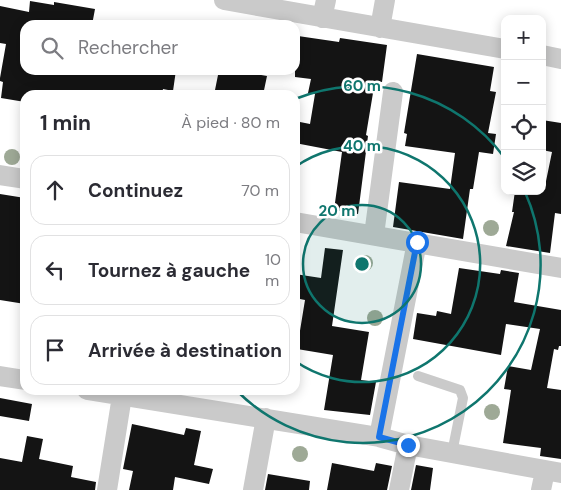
<!DOCTYPE html>
<html lang="fr">
<head>
<meta charset="utf-8">
<style>
  :root { --surface:#fff; --page:#f7f7f7; --text:#2b2b33; --muted:#7c7c81; --line:#e1e1e2 }
  body { margin:0; font-family:"DM Sans",sans-serif; background:var(--page); color:var(--text) }
  .controls { position:absolute; right:15px; top:15px; display:grid; overflow:hidden; border-radius:10px; box-shadow:0 2px 12px #0003 }
  .controls button { width:45px; height:45px; display:grid; place-items:center; padding:0; border:0; border-bottom:1px solid var(--line); background:var(--surface); color:var(--text); font:25px sans-serif }
  .stop { position:absolute; width:15px; height:15px; margin:-11px; border:4px solid #1a73e8; border-radius:50%; background:#fff }
  .stop.end { background:#1a73e8; border-color:#fff; box-shadow:0 1px 5px #0008 }
  .list { margin:0; padding:0; list-style:none }
  h2 { display:flex; justify-content:space-between; align-items:center; height:65px; margin:0; padding:0 20px; font-size:21px }
  h2 small { font-size:16px; font-weight:400; color:var(--muted) }
  .list li { display:grid; grid-template-columns:32px 1fr auto; gap:15px; align-items:center; box-sizing:border-box; height:70px; margin:0 10px 10px; padding:0 10px; border:1px solid var(--line); border-radius:15px }
  .list b { display:block; font-size:19px; white-space:nowrap }
  .list em { font-size:16px; font-style:normal; color:var(--muted) }
  .icon { flex:none; width:28px; height:28px; fill:none; stroke:currentColor; stroke-width:2; stroke-linecap:round; stroke-linejoin:round }
  .map { position:relative; flex:none; width:561px; height:490px; overflow:hidden }
  .search { position:absolute; background:var(--surface); box-shadow:0 2px 12px #0003; left:20px; top:20px; width:280px; height:55px; display:flex; align-items:center; gap:12px; box-sizing:border-box; padding:0 18px; border-radius:15px; color:var(--muted); font-size:19px }
  .panel { position:absolute; background:var(--surface); box-shadow:0 2px 12px #0003; left:20px; top:90px; width:280px; height:305px; border-radius:15px }
  .map>svg:first-child { display:block }
  .building { fill:#141414 }
  .lines { fill:none; stroke-linecap:round; stroke-linejoin:round }
  .service { stroke:#cacaca; stroke-width:10 }
  .minor { stroke:#cacaca; stroke-width:20 }
  .tree { fill:#9ea996 }
  .route { stroke:#1a73e8; stroke-width:6 }
  .ring { fill:none; stroke:#0f766e; stroke-width:2.5 }
  .centre { fill:#0f766e; stroke:#fff; stroke-width:2.5 }
  .ring-label { font-size:15px; text-anchor:middle; font-weight:bold; fill:#0f766e; stroke:#fff; stroke-width:5; stroke-linejoin:round; paint-order:stroke }
</style>
</head>
<body>
<div class="map">
<svg width="561" height="490" viewBox="0 0 561 490">
  <rect width="100%" height="100%" fill="#fff"/>
  <path class="building" d="M30,1l24,4v-3l41,7 -3,16h-67v45h151l-3,21 -10,-2 -1,6h-137v7l-24,-4 2,-16 -3,-1v-3l6,-34 -6,-1v-37l29,6z
    M298,36l41,6 1,-4 47,7 -5,37 -7,-1 -9,54 2,1 -10,78 -24,-4 8,-58 -47,-9v-22l15,3 5,-30 -7,-1 3,-14 -16,-2v-26z
    M417,54l77,13 -4,24 6,1 -8,41 8,1 -3,20 -14,-2 -6,37h-3l-7,50 -70,-12 6,-45 51,7 5,-36 -50,-7 2,-12 -3,-1z
    M219,70h15l33,6 -4,19h-49z
    M542,120l19,3v91l-6,-1 -5,40 -44,-7 8,-34h-2l3,-21h27v-5h3l7,-34 -10,-2z
    M0,194l25,4v106l-25,-4z
    M325,248l18,2 -11,76 37,6 -8,48 15,2 -6,33 -46,-5 9,-55 -36,-6 8,-49 -10,-2v-24l26,4z
    M459,268l41,6 1,-4 18,3 -5,29 47,8v36h-2l-1,4 -4,-1 -7,39 14,2v69l-21,-3 1,-8 -38,-5 8,-53 -7,-1 4,-23 23,4 9,-41 -34,-5 -5,31 -88,-16 4,-26 19,3 1,-5 14,3z
    M0,398l32,6 -3,17 -29,-5z
    M132,424l52,11 2,-7 15,3 -7,34 19,4 -4,15 -34,-7 -2,13h-44l4,-19 -10,-2z
    M27,436l16,3 -4,20 34,7 -2,11 25,5 -1,8h-95v-32l22,4z
    M332,463l42,8 2,-8 16,3 -5,24h-60z
    M416,465l17,3 -3,22h-19z
    M268,474l42,7 -1,9h-44z"/>
  <g class="lines">
    <path class="service" d="M418,376l42,14 3,8 -11,55"/>
    <path class="minor" d="M224,0l281,49
      M322,18l4,-18
      M380,28l5,-28
      M542,55l19,4
      M0,175l25,4
      M295,222l266,46
      M374,235l19,-143
      M0,376l25,4
      M87,390l292,47 29,8 153,28
      M379,437l38,-195
      M107,490l15,-94
      M253,490l13,-72
      M399,490l9,-45
      M541,490l4,-19"/>
  </g>
  <g class="tree">
    <circle cx="12" cy="157" r="8"/>
    <circle cx="491" cy="228" r="8"/>
    <circle cx="365" cy="263" r="8"/>
    <circle cx="375" cy="318" r="8"/>
    <circle cx="492" cy="412" r="8"/>
    <circle cx="300" cy="454" r="8"/>
  </g>
  <g class="lines">
    <path class="route" d="M408,445l-29,-8 38,-195"/>
  </g>
  <circle cx="362" cy="264" r="59" fill="#0f766e" fill-opacity=".12"/>
  <g class="ring">
    <circle cx="362" cy="264" r="59"/>
    <path d="M295 167A118 118 0 1 1 295 361"/>
    <path d="M295 99A178 178 0 0 1 504 157M525 192A178 178 0 0 1 237 391"/>
  </g>
  <circle cx="362" cy="264" r="8" class="centre"/>
  <g class="ring-label">
    <text x="362" y="91">60 m</text>
    <text x="362" y="151">40 m</text>
    <text x="337" y="216">20 m</text>
  </g>
</svg>
<div class="controls">
<button>+</button>
<button>−</button>
<button><svg class="icon" aria-label="locate" viewBox="0 0 24 24"><circle cx="12" cy="12" r="6"/><path d="M12 2v4M12 18v4M2 12h4M18 12h4"/></svg></button>
<button><svg class="icon" aria-label="layers" viewBox="0 0 24 24"><path d="M12 4l9 5-9 5-9-5zM3 14l9 5 9-5"/></svg></button>
</div>
<div class="stop" style="left:417px;top:242px"></div>
<div class="stop end" style="left:408px;top:445px"></div>
<div class="search"><svg class="icon" aria-label="search" viewBox="0 0 24 24"><circle cx="10" cy="10" r="6"/><path d="M15 15l6 6"/></svg>Rechercher</div>
<section class="panel">
<h2>1 min<small>À pied · 80 m</small></h2>
<ul class="list">
<li><svg class="icon" aria-label="ahead" viewBox="0 0 24 24"><path d="M12 20V5M6 11l6-6 6 6"/></svg><div><b>Continuez</b></div><em>70 m</em></li>
<li><svg class="icon" aria-label="left" viewBox="0 0 24 24"><path d="M17 20v-9H6M10 6l-5 5 5 5"/></svg><div><b>Tournez à gauche</b></div><em>10 m</em></li>
<li><svg class="icon" aria-label="arrive" viewBox="0 0 24 24"><path d="M6 21V4h12l-3 4 3 4H6"/></svg><div><b>Arrivée à destination</b></div></li>
</ul>
</section>
</div>
</body>
</html>
